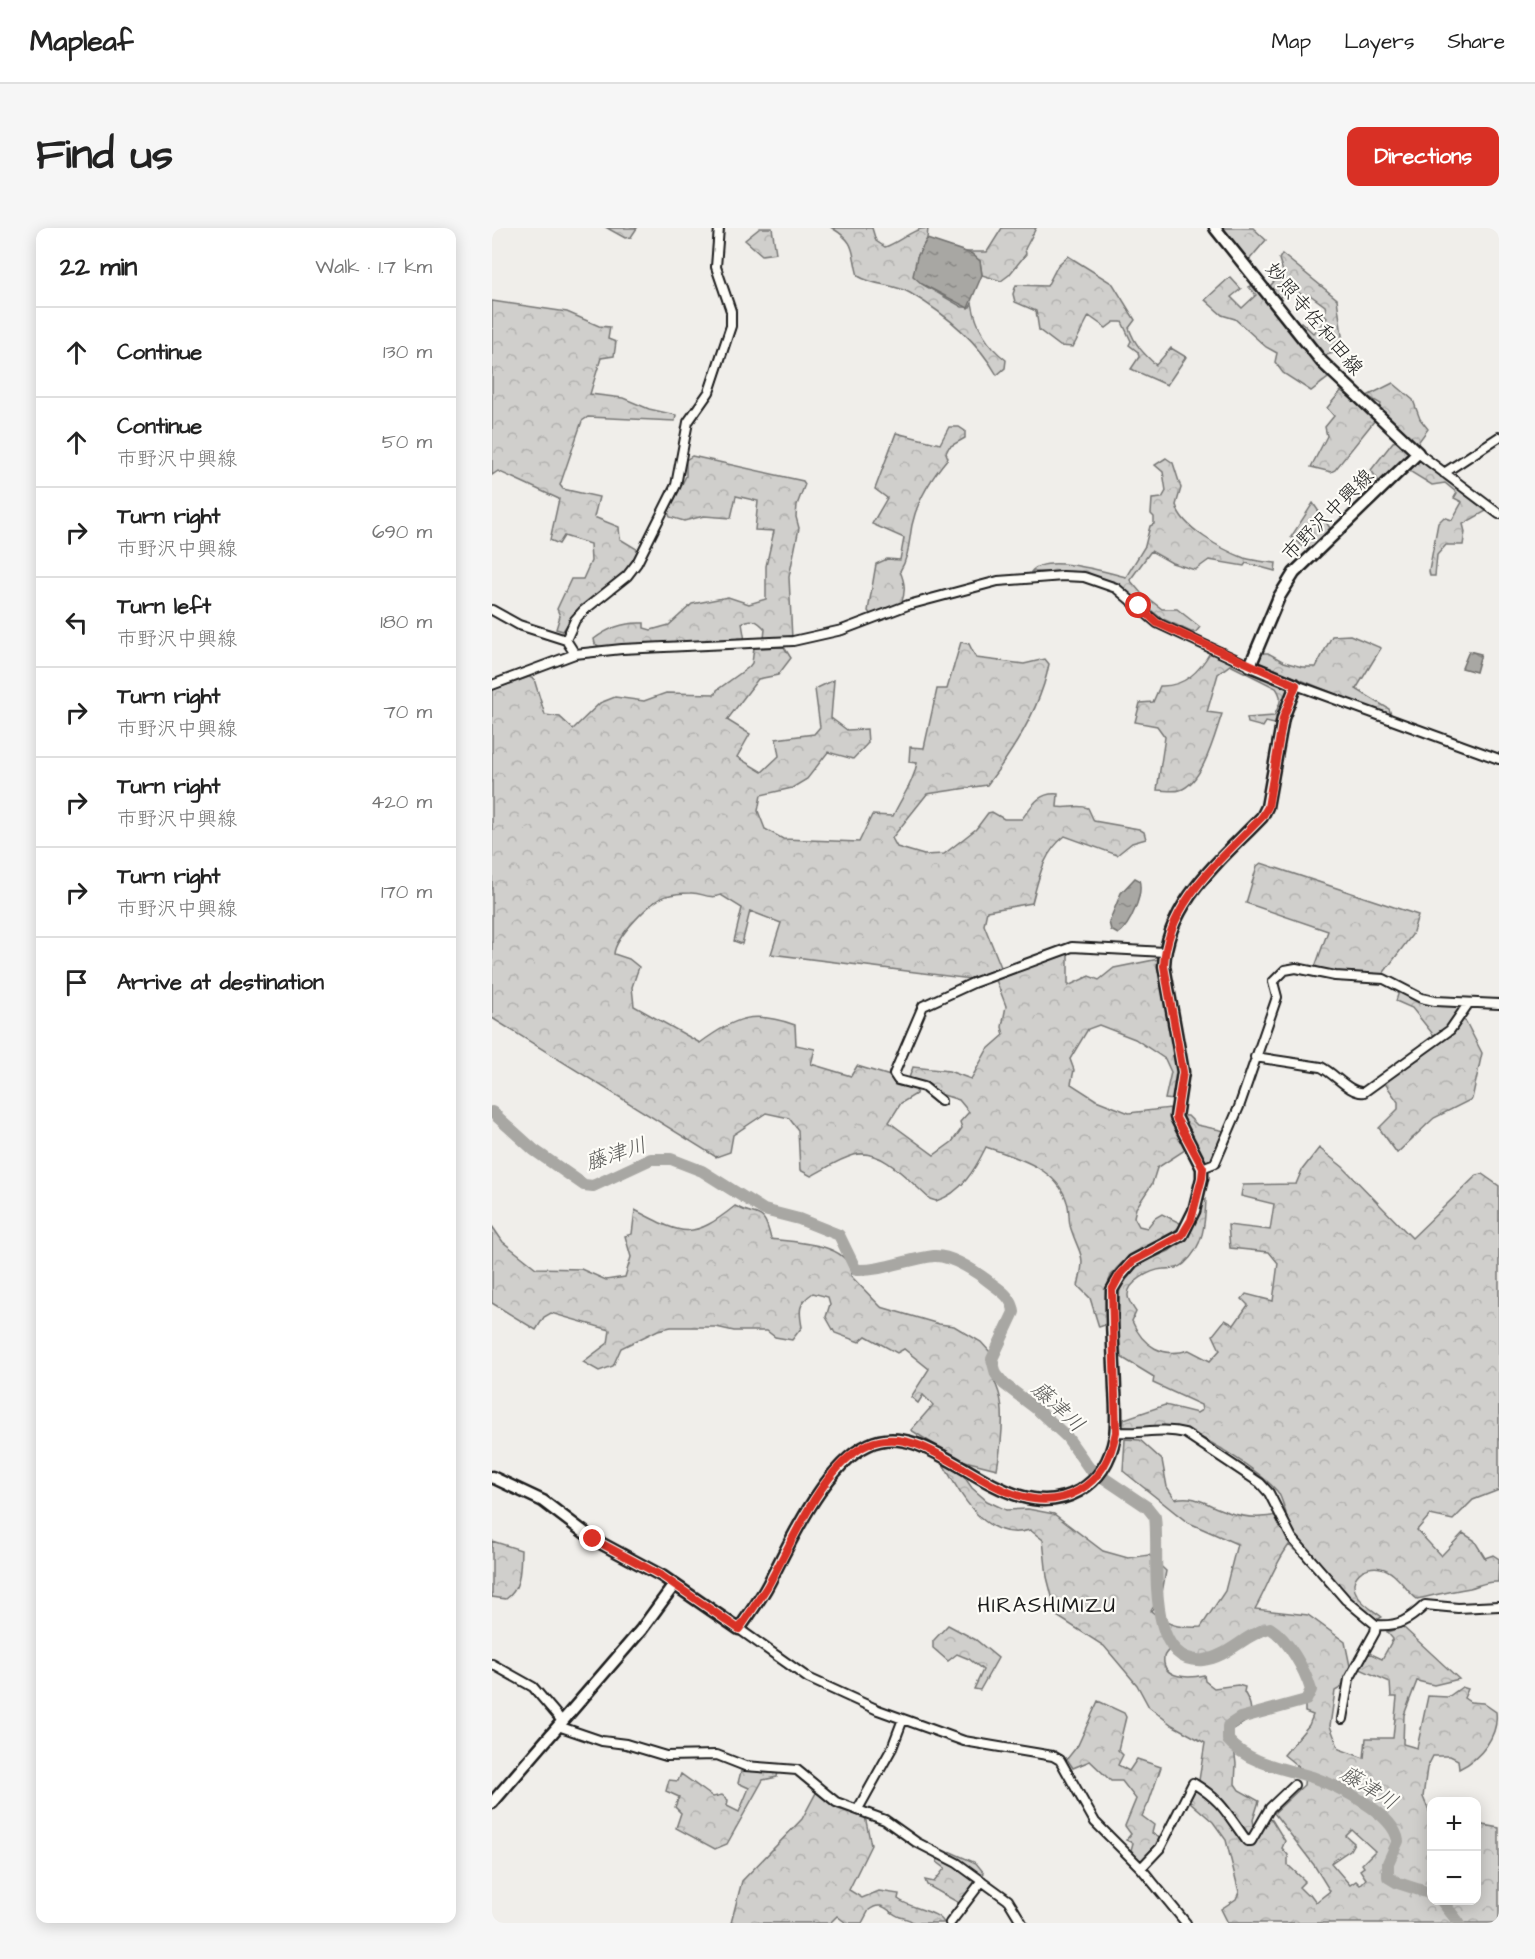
<!DOCTYPE html>
<html lang="en">
<head>
<meta charset="utf-8">
<style>
  :root { --surface:#fff; --page:#f6f6f6; --text:#222; --muted:#767676; --line:#e0e0e0; --accent:#d93025 }
  body { margin:0; font-family:"Architects Daughter","Klee One",sans-serif; background:var(--page); color:var(--text) }
  .controls { position:absolute; right:18px; bottom:18px; display:grid; overflow:hidden; border-radius:12px; box-shadow:0 3px 15px #0003 }
  .controls button { width:54px; height:54px; display:grid; place-items:center; padding:0; border:0; border-bottom:2px solid var(--line); background:var(--surface); color:var(--text); font:30px sans-serif }
  .stop { position:absolute; width:18px; height:18px; margin:-14px; border:4px solid #d93025; border-radius:50%; background:#fff }
  .stop.end { background:#d93025; border-color:#fff; box-shadow:0 2px 6px #0008 }
  .list { margin:0; padding:0; list-style:none }
  h2 { display:flex; justify-content:space-between; align-items:center; height:78px; margin:0; padding:0 24px; font-size:26px }
  h2 small { font-size:20px; font-weight:400; color:var(--muted) }
  .list li { display:grid; grid-template-columns:39px 1fr auto; gap:18px; align-items:center; box-sizing:border-box; height:90px; padding:0 24px; border-top:2px solid var(--line) }
  .list b { display:block; font-size:22px; white-space:nowrap }
  .list p { margin:0; font-size:20px; white-space:nowrap; color:var(--muted) }
  .list em { font-size:20px; font-style:normal; color:var(--muted) }
  .icon { flex:none; width:33px; height:33px; fill:none; stroke:currentColor; stroke-width:2; stroke-linecap:round; stroke-linejoin:round }
  .map { position:relative; flex:none; width:1007px; height:1695px; overflow:hidden; border-radius:12px }
  header { display:flex; align-items:center; gap:36px; box-sizing:border-box; height:84px; padding:0 30px; background:var(--surface); border-bottom:2px solid var(--line) }
  header strong { font-size:28px }
  nav { display:flex; gap:33px; margin-inline-start:auto; font-size:21px }
  .intro { display:flex; align-items:center; justify-content:space-between; box-sizing:border-box; height:144px; padding:0 36px }
  h1 { margin:0; font-size:42px }
  .button { padding:15px 27px; border-radius:12px; background:var(--accent); color:#fff; font-size:21px; font-weight:700 }
  main { display:flex; gap:36px; padding:0 36px }
  aside { flex:1; background:var(--surface); border-radius:12px; box-shadow:0 3px 15px #0003 }
  .map>svg:first-child { display:block }
  .forest { fill:url(#forest-crowns); stroke:#767674; stroke-width:1.5; fill-rule:evenodd }
  .water { fill:url(#water-ripples); stroke:#706f6d; stroke-width:1.5 }
  .lines { fill:none; stroke-linecap:round; stroke-linejoin:round }
  .river { stroke:#a8a7a3; stroke-width:12 }
  .street-casing { stroke:#1c1c1c; stroke-width:12 }
  .secondary-casing { stroke:#1c1c1c; stroke-width:15 }
  .street { stroke:#fdfcf7; stroke-width:8 }
  .secondary { stroke:#fdfcf7; stroke-width:10 }
  .route { stroke:#d93025; stroke-width:8 }
  .labels { text-anchor:middle; dominant-baseline:central; stroke-width:4.5; stroke-linejoin:round; paint-order:stroke }
  .street-label { font-size:20px; fill:#1c1c1c; stroke:#fdfcf7 }
  .water-label { font-size:21px; font-style:italic; fill:#5b5b59; stroke:#fdfcf7 }
  .neighbourhood-label { font-size:21px; letter-spacing:1.5px; fill:#1c1c1c; stroke:#fdfcf7 }
</style>
</head>
<body>
<header>
<strong>Mapleaf</strong>
<nav><a>Map</a><a>Layers</a><a>Share</a></nav>
</header>
<div class="intro"><h1>Find us</h1><a class="button">Directions</a></div>
<main>
<aside>
<h2>22 min<small>Walk · 1.7 km</small></h2>
<ul class="list">
<li><svg class="icon" aria-label="ahead" viewBox="0 0 24 24"><path d="M12 20V5M6 11l6-6 6 6"/></svg><div><b>Continue</b></div><em>130 m</em></li>
<li><svg class="icon" aria-label="ahead" viewBox="0 0 24 24"><path d="M12 20V5M6 11l6-6 6 6"/></svg><div><b>Continue</b><p>市野沢中興線</p></div><em>50 m</em></li>
<li><svg class="icon" aria-label="right" viewBox="0 0 24 24"><path d="M7 20v-9h11M14 6l5 5-5 5"/></svg><div><b>Turn right</b><p>市野沢中興線</p></div><em>690 m</em></li>
<li><svg class="icon" aria-label="left" viewBox="0 0 24 24"><path d="M17 20v-9H6M10 6l-5 5 5 5"/></svg><div><b>Turn left</b><p>市野沢中興線</p></div><em>180 m</em></li>
<li><svg class="icon" aria-label="right" viewBox="0 0 24 24"><path d="M7 20v-9h11M14 6l5 5-5 5"/></svg><div><b>Turn right</b><p>市野沢中興線</p></div><em>70 m</em></li>
<li><svg class="icon" aria-label="right" viewBox="0 0 24 24"><path d="M7 20v-9h11M14 6l5 5-5 5"/></svg><div><b>Turn right</b><p>市野沢中興線</p></div><em>420 m</em></li>
<li><svg class="icon" aria-label="right" viewBox="0 0 24 24"><path d="M7 20v-9h11M14 6l5 5-5 5"/></svg><div><b>Turn right</b><p>市野沢中興線</p></div><em>170 m</em></li>
<li><svg class="icon" aria-label="arrive" viewBox="0 0 24 24"><path d="M6 21V4h12l-3 4 3 4H6"/></svg><div><b>Arrive at destination</b></div></li>
</ul>
</aside>
<div class="map">
<svg width="1007" height="1695" viewBox="0 0 1007 1695">
  <defs>
    <pattern id="forest-crowns" width="20" height="18" patternUnits="userSpaceOnUse" patternTransform="scale(1.5)"><rect width="20" height="18" fill="#d0cfcc"/><path d="M2 6a3 3 0 1 1 6 0M12 15a3 3 0 1 1 6 0" fill="none" stroke="#b2b1af"/></pattern>
    <pattern id="water-ripples" width="26" height="14" patternUnits="userSpaceOnUse" patternTransform="scale(1.5)"><rect width="26" height="14" fill="#a8a7a3"/><path d="M2 4q2-2 4 0t4 0M15 11q2-2 4 0t4 0" fill="none" stroke="#888784"/></pattern>
  </defs>
  <rect width="100%" height="100%" fill="#f0eeea"/>
  <filter id="ink" filterUnits="userSpaceOnUse"><feTurbulence type="fractalNoise" baseFrequency=".0167" numOctaves="2"/><feDisplacementMap in="SourceGraphic" scale="12" xChannelSelector="R" yChannelSelector="G"/><feConvolveMatrix kernelMatrix="1 2 1 2 8 2 1 2 1" color-interpolation-filters="sRGB"/></filter>
  <g filter="url(#ink)">
    <path class="forest" d="M115,0h30l-6,9 -6,1z
      M268,0h12l4,25 -14,2 -17,-15z
      M340,0h40l4,13 9,6c15,-5 28,-19 43,-19l-1,11 -10,18 5,27 40,23h8l2,-4c4,24 14,42 34,57l-1,8 -8,7c-20,-35 -53,-62 -87,-82 -16,-9 -36,-7 -52,-17 -7,-25 -1,-33 -26,-48z
      M510,0h34l-11,21 1,5 -17,21 -8,6 -19,-6 -2,-14 -14,-9h21z
      M730,0h31l13,12 -17,20z
      M790,26l55,45 6,44 -10,10 -9,3 -26,-29 3,-5 12,11 14,-15 -4,-4 3,-4 -1,-4 -15,-11 -6,1 -12,-8 -13,10 -9,-12 13,-14 -4,-13z
      M576,28l45,28 22,36 -6,8c6,17 14,25 27,37l15,-17 15,9 -19,28 -36,-16 8,-12 -1,-5 -9,-7 2,-4 -9,-19h-8l-8,6 -17,-12 -16,31 -13,-1 -21,-16 -3,-19 -21,-9 -2,-8 3,-9 31,1 11,-21z
      M738,49l11,12 -10,8 11,11 14,-13 -7,-8 6,-3 73,94 -17,13 -28,-18 -8,-11 2,-9 -11,-6 -31,-28 -13,-4 -17,-15z
      M0,73l75,11 32,14 11,1 -2,12 8,3 -2,14 -13,2 -11,36 33,4 26,11 27,6 -1,6 -87,-4 -6,4 -22,64 3,4 36,8 -5,20 25,10 1,12 20,12c-17,36 -57,47 -77,80l-7,-2 4,-13 -3,-7 14,-30h12l8,-18 -1,-17 -26,-8 -5,8 -9,-4 9,-41 -61,-28 -6,4z
      M901,155l20,17 7,19 8,10 -11,15 -38,-35 2,-5 -14,-8z
      M849,163l33,24 1,5 -40,50 -4,2 -20,-5 16,-31 -2,-9 9,-11 -7,-8z
      M457,199h10l6,4v7l-16,9 -3,6 2,5c-16,19 -31,43 -36,67 -3,16 -3,32 -12,46 5,12 6,21 1,33l-30,11 -3,-4 8,-47 11,-5 13,1 4,-22 -32,-14 15,-26 -12,-9 21,-56 44,11z
      M906,213l10,10 -1,5 -28,26 -8,-12 22,-28z
      M200,228l111,25 2,3 -8,21 -1,12 3,11 -10,49 3,62h-28l1,-10c-7,-8 -13,-12 -23,-6l3,18 -143,7 -7,-4 -1,-5c14,-11 32,-17 50,-16v5l7,2 18,-5 23,-21 36,-7 21,7 17,-5v-33l8,-35 -19,-1 3,-29 -22,-5 -5,22 -27,-2 -20,5 -14,-4 -2,-5 18,-36v-16z
      M674,230l7,5 8,25 -5,17c5,22 47,45 68,53 10,3 22,4 32,5l-1,8 -29,-8 -2,3 -35,-6 -14,10 -23,-7 -21,-12 -21,29 11,13 21,16h15l23,18 -4,5h-5l-30,-14 -46,-36 -44,-10h-40c14,-19 75,0 95,5l19,-31 5,-20 4,-2v-7l-3,-3 1,-15 10,-1 4,-7 -3,-19 -8,-7z
      M928,233l68,49 -25,14 2,8 -2,13h-17l-9,10 -2,21h-5l-1,-5 9,-48 6,-6 8,3 10,-18 -8,-4 3,-5 -12,-10 -13,2 -26,-16 8,-7z
      M821,275l17,25 -19,21h-5l-15,-12z
      M858,407l31,13 -25,41 33,20 3,8 -135,-55 5,-9h6l16,9 18,5h14l16,-31z
      M469,414l8,2 7,14 48,6 21,-5 4,5c-8,43 -36,87 -62,121l-60,9 -35,44 5,9 27,8 20,-1 32,-25 12,-16 4,-1 12,7h18c10,-14 17,-27 36,-25l-1,13c11,2 21,-3 31,1l6,13 45,8 5,3 2,7 -14,4 -15,12 -52,-19c-22,17 -26,41 -33,67l-45,8 -3,14 17,42 -30,12 -200,-25 10,-31 -31,-12 -8,33 -8,-3 8,-33 -21,-13c-13,5 -19,-3 -31,-2 -8,0 -17,1 -24,3 -16,5 -51,42 -52,58l15,5 10,8 -7,20 2,19 66,37c35,-26 53,-33 95,-18l1,20 19,4 -4,15 40,12 6,-10 33,10 5,9 22,4 -1,5 -15,9 -12,19 45,33 18,-13 10,-14 -2,-6 9,-10 -10,-12 -19,-6 -31,-16 4,-11 36,4 22,8 16,-29 17,-15 -2,-8 4,-21 -10,-26 72,-29v35l21,-10 10,4 15,-12 45,-9 21,114 -6,27 -9,-1 6,-27 -6,-13 -30,-20 -36,-14 -11,4 -18,30 4,11 -3,14 25,16 33,13 41,-5v7l18,1 9,9 28,6 -11,28 -9,3 -13,-21 -7,9 -28,18 -5,16 -16,24 -2,9 5,9 8,2 8,-10 7,-4 20,10c-19,22 -59,27 -72,54 -8,15 2,32 -5,47l-6,2 -9,-29 -12,-12c8,-34 3,-27 -7,-57 -3,-8 -1,-19 -4,-27 -10,-34 -51,-45 -81,-55 -11,22 -24,46 -50,54l-6,-2c-19,-16 -48,-52 -76,-44 -15,4 -29,14 -43,21l-11,-6 -2,-40 -9,-12 -23,-5 -33,22 -3,17 -14,5 -224,-139v-328l37,-13 5,2 11,36 15,2 13,12 27,-26 15,-6 29,4 22,-8 50,1 1,-4 32,-23 3,-4 2,-15 30,-1 7,11 -13,17 -20,4 -31,41 23,14 -13,23 25,15 17,-16 -3,-17 38,-5 6,-7 -5,-38 19,-9 -3,38 16,12 20,-1 1,14 -15,16 -25,-7 -21,27 -15,9 -31,7 -3,16 7,18 18,10 76,3 13,-27 21,1c8,-18 20,-32 24,-53l-8,-1 1,-15 14,1 13,-59h10z
      M719,423l82,33 -14,41 -13,-3 -3,5 -15,-4 -1,-5 27,-2c5,-11 10,-17 2,-28l-46,-23 -12,9 -11,38 15,2c-7,20 -19,69 -42,76 -6,2 -16,0 -23,0l8,-53 -8,-11 -22,-4 5,-19 13,-1 7,-16c24,1 39,-14 51,-35z
      M769,635l157,52 -6,20 -30,40 -44,-2 -23,-6 13,-36 -82,-28 11,-37z
      M907,763l21,11 40,2 3,3 -5,9 8,6 16,31 -10,46 -38,19 -37,35 -18,-25 19,-19v-7l-14,-20 56,-39 -28,-35 -16,-7z
      M827,920l24,19 69,71 65,-63 5,-1 17,12v304l-26,10 -20,20 -23,-5 -13,15 24,26 22,-23 11,7 11,18 8,-3 6,4 -1,23c-12,-1 -17,3 -28,6 -18,3 -35,7 -53,11 -12,-9 -21,-28 -36,-31 -17,-4 -34,10 -24,27 5,9 17,16 25,22l-7,4 -34,-31h-12l-13,-19 -27,-26c-15,20 -22,43 -34,64l53,6 37,27 5,24 -8,21 -7,4 -5,35 9,23 25,9 2,-20h27l4,-41h-6l-1,-15 -30,-13 9,-16 13,6 11,-20 -6,-7 16,-5 56,52 -25,6 -17,-4 -13,34 -1,29 14,4 11,-52 20,1 14,-10 6,2 -4,9 6,4 13,1 13,9c3,24 -16,47 -37,57l-1,-9 -8,-4h-17l-6,12 -4,29 8,19 1,84h44l1,-76 22,4v95h-271l-7,-14 15,-10 3,-7 -13,-52 -13,-18 -24,-21 10,-21 6,-37 -33,-18 -23,-18 -12,-22 -33,-39 -47,-30 -10,-39 -4,-37 -13,-10c-45,13 -68,-34 -87,-66l20,11 9,13 15,13 19,9 22,-1 26,5 49,37 25,7 21,-3 17,16 -4,22 -11,18c17,15 27,17 50,16l24,-36 12,-47 -50,-22 -64,-51 2,-32 15,1 22,20 5,27 8,12c20,-5 32,6 50,12 20,8 40,8 61,2 -3,-7 -4,-16 -9,-22 -19,-21 -75,-58 -103,-64 -17,-3 -34,4 -51,0l1,-8 41,-14 32,8 5,-3 -1,-5 -48,-22 1,-6 -33,-20 -3,-32 2,-44 16,-16 33,-14 16,-12 16,-39 5,-1c-1,25 -2,47 -22,65 -7,6 -13,4 -21,5 -12,1 -36,13 -35,27 0,5 5,11 8,16l-4,9c11,26 31,37 57,29l21,11 10,-11 -7,-15 12,-15 9,5 14,-20 -6,-6 4,-5 27,7 5,-38 -9,-11 -39,-4 -2,-23 42,5 4,-26 -33,-8 2,-11 53,-1 6,-14zM771,1399c21,0 63,61 42,77v8l8,3 -4,10 -25,30 21,17 -1,13 -30,28 40,52 16,26 -14,11 -6,-8 -3,1 -8,-8 6,-6 -17,-16v-10l-6,-7 3,-7 -13,-21 -3,-1 -9,14 -5,-2 -2,-11 6,-19 -20,-11 -4,-6 1,-20 -4,-34 18,-11c2,-12 0,-17 -6,-27l1,-5 -7,-2 -24,3 -9,-7 -1,-6c-13,3 -43,5 -40,-18 1,-5 7,-8 10,-12 33,26 59,0 89,-18zM860,1602l23,21 -13,13 2,3 -4,3 6,9 -6,6 -4,-4 -6,4 -19,-22 19,-13 4,-7 -8,-7z
      M243,978c23,13 28,-1 36,33 23,4 82,3 80,37l30,31 58,17 15,2 27,16 9,10c-3,20 3,22 9,41 7,22 2,54 -2,76l-40,-10 -46,-29 22,-25 -10,-10 -5,8 -7,-6 18,-28 -25,-20 -7,4 -31,-17 -7,6 -24,-9 -9,-16 4,-13 -2,-7 -15,-4c-15,10 -14,18 -11,34l-10,13 -17,-3 -8,-6h-33l-18,-4h-45l-13,3 -37,18 -8,18 -14,5 -16,-9 25,-19 2,-13 -59,-17 -7,4 -8,13 -44,-27v-77l11,16 33,26 45,1 25,11 19,-3 6,-20 -6,-21 7,-2 3,-24c48,25 56,31 100,-4z
      M0,1313l29,9c-1,18 1,38 -15,49l-14,-2z
      M456,1397l28,15 22,18 -18,32 -6,-1 9,-19 -14,-11 -12,-5 -9,7 -15,-13v-7z
      M606,1473l26,12 2,4 -8,33 5,5 -5,10 11,6 8,-12 24,8 -12,35 -7,14 12,9 -2,8 9,6 -20,24 -10,-13 2,-7 -7,-3 5,-6 -6,-8 11,-27 -14,-18h-11l-21,-20 -17,7 -6,-9 11,-14z
      M250,1539l36,5 -1,5 -14,3 -36,64 -12,5 -39,-21 5,-15 -6,-6 4,-10 -13,-6 3,-11 9,1 3,-7 32,23 9,-2 6,5 -1,6 12,6 10,-24 -11,-5z
      M325,1563l21,18 27,7 6,29 -22,45 13,8 17,-7 20,3 -1,5c13,10 41,12 46,24h-30c-5,-5 -8,-4 -14,-6 -12,-4 -17,-18 -31,-7l-7,13h-16l-9,-7 -7,7h-99l11,-42 60,-62z
      M429,1621l20,7 10,-4 25,11 8,10 -25,30 -32,-18 -2,-5 9,2 11,-14 -8,-6 1,-3z"/>
    <path class="water" d="M435,11l45,15 8,7 2,14 -14,33 -46,-24 -9,-8 4,-19z
      M977,423l12,3 -5,18 -14,-4z
      M643,650l4,2c5,14 -9,46 -21,54l-7,-4 -2,-8 12,-29z"/>
    <g class="lines">
      <path class="river" d="M0,884l42,38 50,35 9,1 58,-27h20l31,12 62,39 35,9 40,16 17,35c27,1 51,-11 78,-14 18,-1 44,17 58,28 10,7 21,15 22,28l-22,47 4,15 8,10 34,26 29,27 22,31 58,39 8,10c5,35 -12,148 48,143 26,-3 43,-27 67,-32 18,11 35,42 41,62l-5,10 -66,18 -12,8v14c21,24 55,28 84,37 26,9 82,36 86,64l-10,22v14l10,6 34,11
        M949,1672l18,23"/>
      <defs>
        <path id="street" d="M926,225l81,61
          M952,245l55,-36
          M0,382l27,15 47,15 9,14
          M74,412l9,-20 8,-9 44,-35 10,-13 39,-78 12,-63 21,-30 22,-66v-15l-15,-44 3,-39
          M0,457l83,-31 47,-5 171,-8 49,-11 66,-25 90,-24 65,-5 21,1 32,11 41,35 93,43
          M804,457l203,74
          M763,829l66,10c13,6 29,27 43,25l86,-62 18,-26
          M449,873l-17,-14 -26,-7 -4,-6 29,-68 50,-23 99,-36 93,5
          M710,940l13,-5 24,-56 38,-110 -4,-15 12,-12 11,-2 39,8 49,3 37,19 14,3 64,3
          M624,1204c23,2 46,-5 69,1l75,50 9,10 23,45 54,62 30,25c22,2 33,-5 49,-20l33,3 41,-2
          M247,1401l69,49 70,32 86,31 89,15 7,4 35,62 46,46 45,55
          M0,1436l41,23 29,34
          M850,1491l7,-40 26,-47 1,-7
          M66,1498l44,15 24,3 40,12 51,-1 28,11 52,4 39,32 49,18 31,22 41,21 51,37 14,23
          M366,1581l34,-61 11,-29
          M649,1640l19,-20 33,-65c30,18 34,31 54,58h4l19,-33 24,-23
          M458,1695l32,-42"/>
        <path id="secondary" d="M0,1249l51,24 50,38 69,37 77,53c10,-15 22,-30 30,-46 21,-41 56,-118 99,-138 65,-32 136,88 211,46 21,-12 32,-33 36,-55 2,-15 1,-31 0,-46 -1,-33 -4,-66 -3,-100l9,-15 12,-14 49,-26 12,-24 8,-33v-10l-26,-51 7,-45 -19,-106c3,-64 57,-106 98,-149l5,-10 16,-89 13,-33 -46,-19 29,-69 15,-24 124,-120 -96,-91 -107,-134
          M0,1575l149,-173 33,-45"/>
      </defs>
      <use href="#street" class="street-casing"/>
      <use href="#secondary" class="secondary-casing"/>
      <use href="#street" class="street"/>
      <use href="#secondary" class="secondary"/>
    </g>
  </g>
  <g class="lines" filter="url(#ink)">
    <path class="route" d="M101,1311l69,37 77,53c10,-14 19,-28 28,-42 24,-41 55,-123 102,-143 66,-28 135,88 209,47 23,-13 33,-34 38,-59l-4,-142 8,-15 13,-14 49,-26 9,-15 11,-42 1,-10 -27,-50 7,-46 -19,-106c3,-64 57,-106 98,-149l6,-10 15,-89 13,-33 -139,-62 -18,-17"/>
  </g>
  <g class="labels">
    <g class="street-label">
      <text transform="translate(822 91) rotate(50)">妙照寺佐和田線</text>
      <text transform="translate(836 287) rotate(-45)">市野沢中興線</text>
    </g>
    <g class="water-label">
      <text transform="translate(124 926) rotate(-18)">藤津川</text>
      <text transform="translate(566 1179) rotate(43)">藤津川</text>
      <text transform="translate(877 1560) rotate(32)">藤津川</text>
    </g>
    <g class="neighbourhood-label">
      <text x="555" y="1377">HIRASHIMIZU</text>
    </g>
  </g>
</svg>
<div class="controls">
<button>+</button>
<button>−</button>
</div>
<div class="stop" style="left:647px;top:378px"></div>
<div class="stop end" style="left:101px;top:1311px"></div>
</div>
</main>
</body>
</html>
